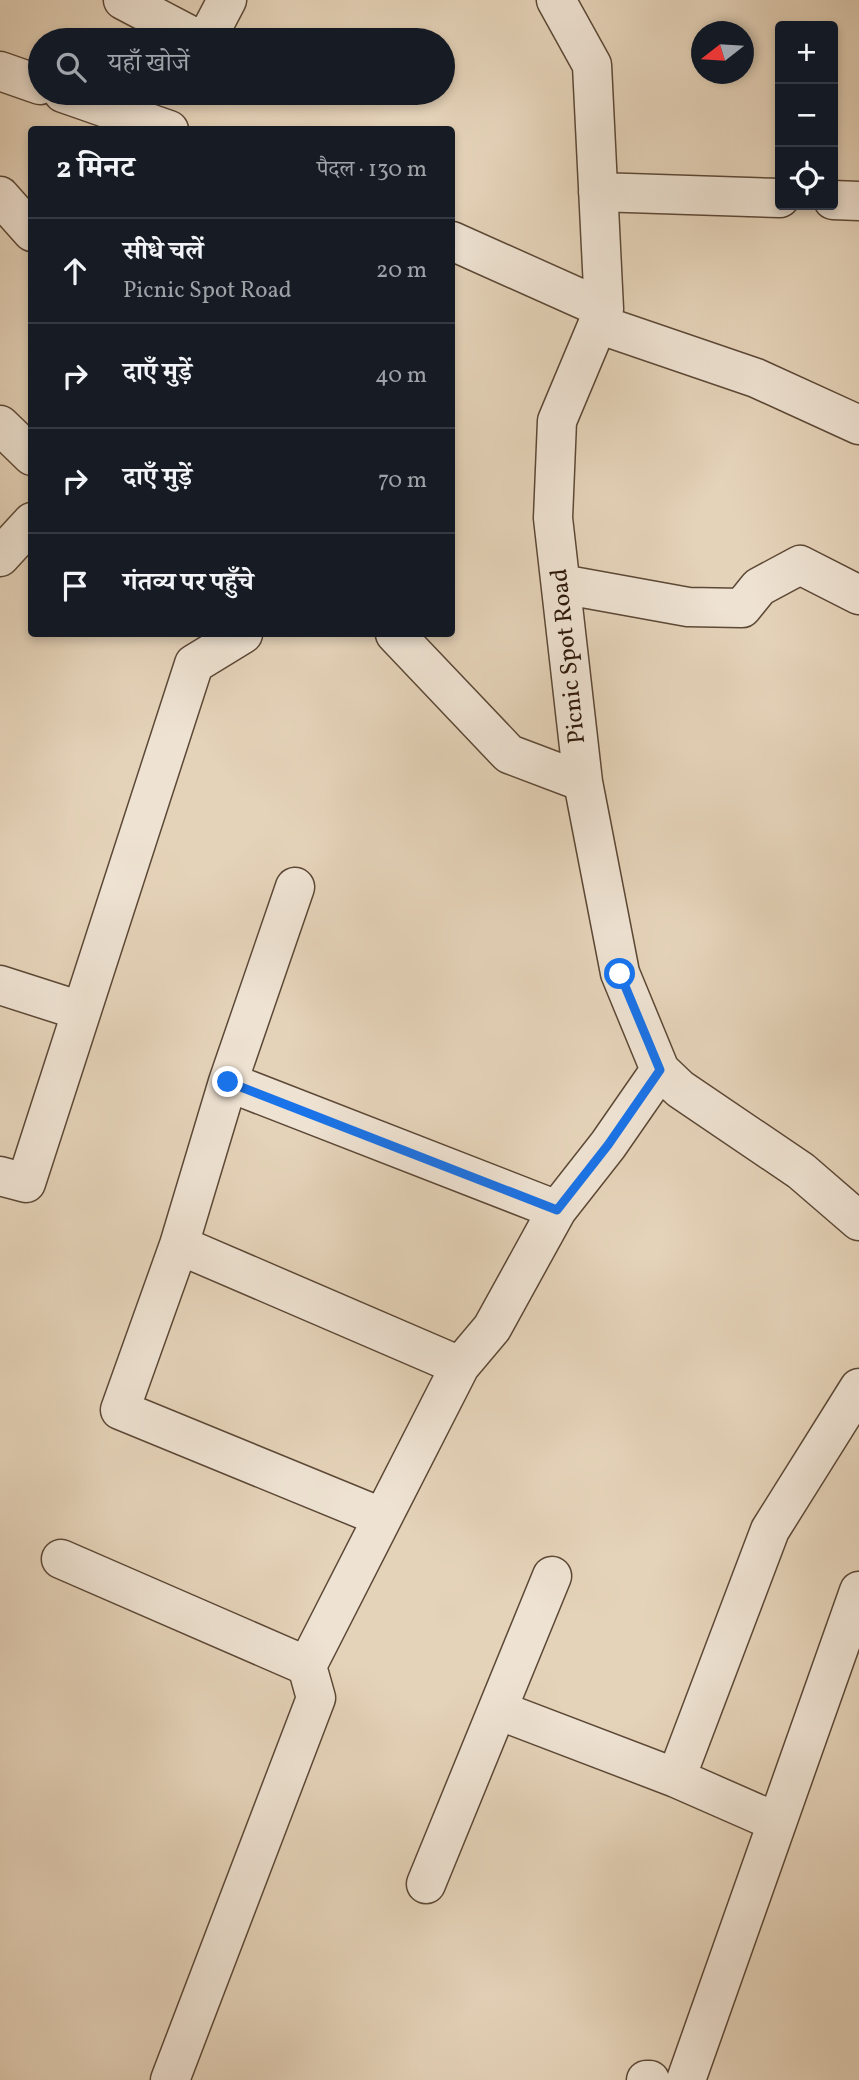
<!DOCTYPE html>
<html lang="hi">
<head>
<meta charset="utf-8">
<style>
  :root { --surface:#171b24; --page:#242831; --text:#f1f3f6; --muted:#9ea1a6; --line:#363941 }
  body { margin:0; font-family:Vollkorn,"Noto Serif Devanagari",serif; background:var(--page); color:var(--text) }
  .controls { position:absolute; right:21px; top:21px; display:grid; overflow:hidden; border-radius:7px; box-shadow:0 4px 10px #0003 }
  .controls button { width:63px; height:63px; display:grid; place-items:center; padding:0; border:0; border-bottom:2px solid var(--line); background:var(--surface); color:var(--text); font:35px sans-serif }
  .compass { position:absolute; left:691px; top:21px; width:63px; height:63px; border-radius:50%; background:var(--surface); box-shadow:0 4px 10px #0003; rotate:253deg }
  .stop { position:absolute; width:21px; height:21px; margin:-16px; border:5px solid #1a73e8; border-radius:50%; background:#fff }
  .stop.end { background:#1a73e8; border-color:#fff; box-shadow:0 2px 7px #0008 }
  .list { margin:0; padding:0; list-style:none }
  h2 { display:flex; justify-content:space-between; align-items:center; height:91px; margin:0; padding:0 28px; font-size:30px }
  h2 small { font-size:23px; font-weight:400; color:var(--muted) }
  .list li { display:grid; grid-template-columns:46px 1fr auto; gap:21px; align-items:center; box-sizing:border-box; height:105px; padding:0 28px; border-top:2px solid var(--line) }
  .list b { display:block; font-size:26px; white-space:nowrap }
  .list p { margin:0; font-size:23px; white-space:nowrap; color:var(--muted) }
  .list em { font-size:23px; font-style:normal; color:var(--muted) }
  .icon { flex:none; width:38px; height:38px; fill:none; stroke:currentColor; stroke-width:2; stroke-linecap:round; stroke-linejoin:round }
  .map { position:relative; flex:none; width:859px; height:2080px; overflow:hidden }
  .search { position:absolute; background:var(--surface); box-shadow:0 4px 10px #0003; left:28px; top:28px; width:427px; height:77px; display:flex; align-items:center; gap:18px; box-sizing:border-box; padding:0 24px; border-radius:38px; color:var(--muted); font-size:26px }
  .panel { position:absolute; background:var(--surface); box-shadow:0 4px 10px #0003; left:28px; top:126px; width:427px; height:511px; border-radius:7px }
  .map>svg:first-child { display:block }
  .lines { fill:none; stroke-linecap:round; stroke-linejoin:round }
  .minor-casing { stroke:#5c4836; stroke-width:41 }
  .minor { stroke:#eee2d2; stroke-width:38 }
  .route { stroke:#1a73e8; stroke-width:9 }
  .labels { text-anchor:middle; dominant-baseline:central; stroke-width:5; stroke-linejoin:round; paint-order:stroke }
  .street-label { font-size:24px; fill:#2e190a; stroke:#eee2d2 }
</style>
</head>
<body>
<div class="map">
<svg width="859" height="2080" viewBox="0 0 859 2080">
  <rect width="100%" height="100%" fill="#e5d3b9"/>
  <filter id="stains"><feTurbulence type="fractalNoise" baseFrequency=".00286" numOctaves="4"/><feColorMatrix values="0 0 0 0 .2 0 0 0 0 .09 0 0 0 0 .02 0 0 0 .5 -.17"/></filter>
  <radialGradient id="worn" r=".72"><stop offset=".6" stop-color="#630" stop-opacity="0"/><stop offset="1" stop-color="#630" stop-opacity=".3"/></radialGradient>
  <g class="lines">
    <defs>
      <path id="minor" d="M123,0l76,40
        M556,0l36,65 12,244 -47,112 -4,97 30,264 37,191 40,97 20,19 121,82 58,50
        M206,40l21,-40
        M0,71l40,14
        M63,93l106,37
        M598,192l182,6
        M0,196l32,36
        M833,200l26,1
        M452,241l152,68
        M598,324l158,54 103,47
        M0,425l32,31
        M0,557l32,-35
        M561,584l127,23 54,1 17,-21 41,-22 59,30
        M395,634l114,120 74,28
        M0,985l81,26
        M228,1082l67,-195
        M0,1176l26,7 168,-519 49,-30
        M179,1245l281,121
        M381,1517l-261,-107 59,-165 49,-163 329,128
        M61,1559l246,107 153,-300 32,-38 65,-118 51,-65 52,-75
        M498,1710l178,68 100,44
        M676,1778l94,-248 89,-142
        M426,1884l126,-308
        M170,2080l146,-382 -9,-32
        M646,2080h4
        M686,2080l173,-489"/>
    </defs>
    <use href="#minor" class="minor-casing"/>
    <use href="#minor" class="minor"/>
  </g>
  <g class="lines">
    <path class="route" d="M228,1082l329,128 51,-65 52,-75 -40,-96"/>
  </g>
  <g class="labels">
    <g class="street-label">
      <text transform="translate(569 656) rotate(-96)">Picnic Spot Road</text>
    </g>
  </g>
  <rect width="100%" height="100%" filter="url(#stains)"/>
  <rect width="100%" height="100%" fill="url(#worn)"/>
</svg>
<div class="controls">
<button>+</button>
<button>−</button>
<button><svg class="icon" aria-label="locate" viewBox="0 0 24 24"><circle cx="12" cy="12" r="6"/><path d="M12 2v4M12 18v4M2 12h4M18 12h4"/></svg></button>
</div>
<svg class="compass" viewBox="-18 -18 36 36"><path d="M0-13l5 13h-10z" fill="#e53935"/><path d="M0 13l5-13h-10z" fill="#9ea1a6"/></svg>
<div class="stop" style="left:620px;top:974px"></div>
<div class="stop end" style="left:228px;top:1082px"></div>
<div class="search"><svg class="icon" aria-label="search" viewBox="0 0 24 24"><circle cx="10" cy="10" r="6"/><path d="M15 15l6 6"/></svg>यहाँ खोजें</div>
<section class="panel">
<h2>2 मिनट<small>पैदल · 130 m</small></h2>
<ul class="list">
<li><svg class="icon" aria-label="ahead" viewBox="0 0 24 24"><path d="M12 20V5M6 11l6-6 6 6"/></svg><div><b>सीधे चलें</b><p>Picnic Spot Road</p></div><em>20 m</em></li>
<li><svg class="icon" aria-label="right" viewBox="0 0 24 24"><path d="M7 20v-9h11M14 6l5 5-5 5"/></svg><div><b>दाएँ मुड़ें</b></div><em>40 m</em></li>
<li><svg class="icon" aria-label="right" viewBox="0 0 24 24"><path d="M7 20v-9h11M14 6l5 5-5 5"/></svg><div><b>दाएँ मुड़ें</b></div><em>70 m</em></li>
<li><svg class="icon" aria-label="arrive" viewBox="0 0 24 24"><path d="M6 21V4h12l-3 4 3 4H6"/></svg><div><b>गंतव्य पर पहुँचे</b></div></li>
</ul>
</section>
</div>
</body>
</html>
